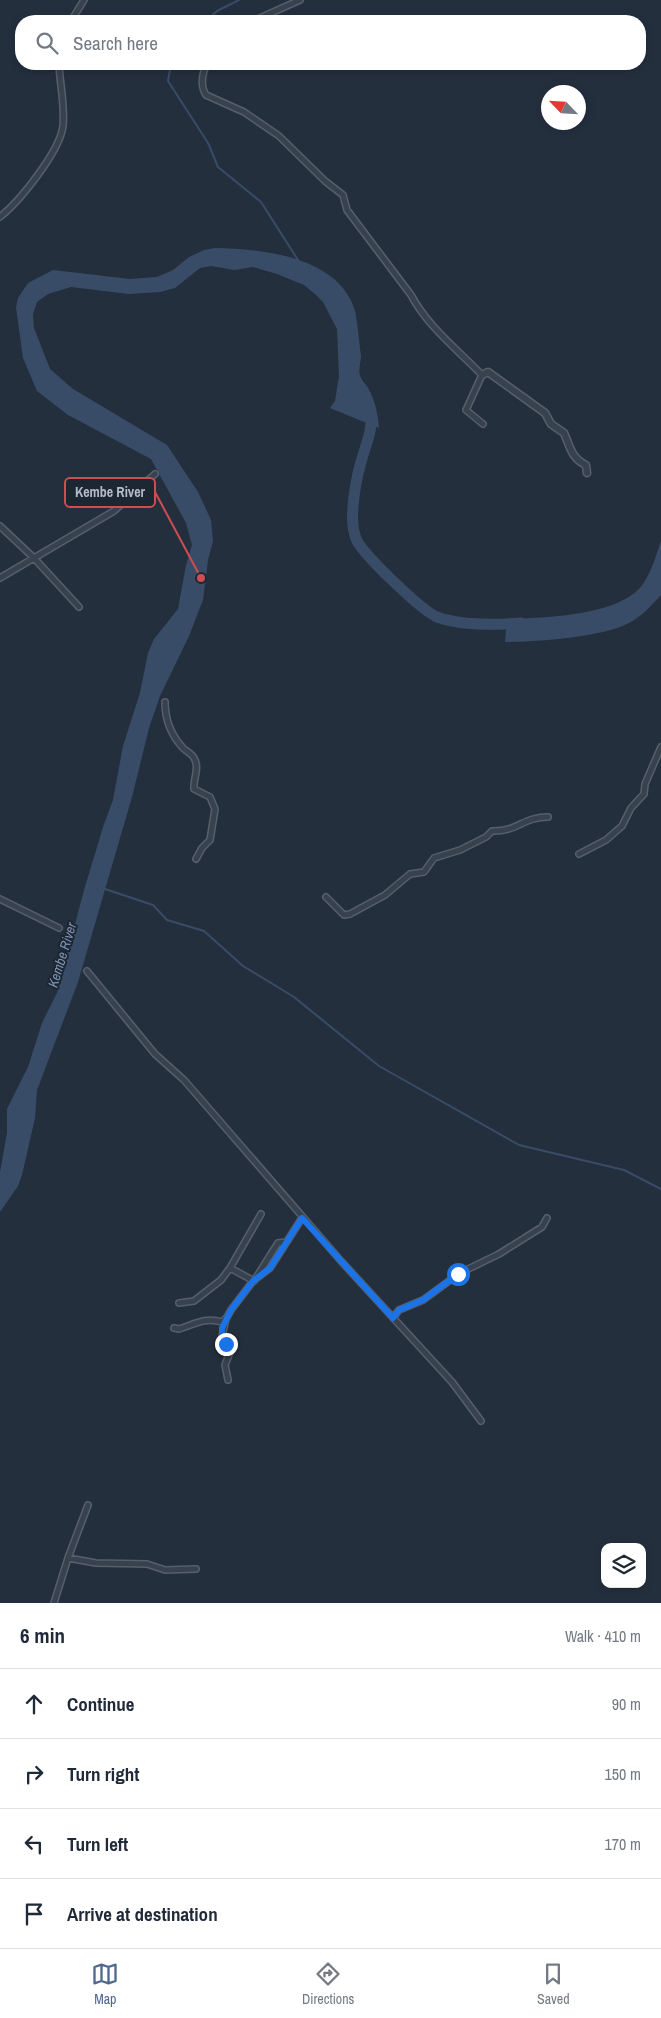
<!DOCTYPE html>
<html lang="en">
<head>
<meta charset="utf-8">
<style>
  :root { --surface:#fff; --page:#f6f6f7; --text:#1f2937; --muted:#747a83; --line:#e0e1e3; --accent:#4f688e }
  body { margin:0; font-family:"Archivo Narrow",sans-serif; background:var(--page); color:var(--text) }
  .controls { position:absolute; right:15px; bottom:15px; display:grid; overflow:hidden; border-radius:10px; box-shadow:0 2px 8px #0003 }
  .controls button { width:45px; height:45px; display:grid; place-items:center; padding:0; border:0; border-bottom:1px solid var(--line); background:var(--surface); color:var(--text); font:25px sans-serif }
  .compass { position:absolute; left:541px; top:85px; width:45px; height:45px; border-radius:50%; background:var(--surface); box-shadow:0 2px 8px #0003; rotate:295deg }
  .stop { position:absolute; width:15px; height:15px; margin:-11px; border:4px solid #1a73e8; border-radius:50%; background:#fff }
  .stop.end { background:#1a73e8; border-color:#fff; box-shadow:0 1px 5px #0008 }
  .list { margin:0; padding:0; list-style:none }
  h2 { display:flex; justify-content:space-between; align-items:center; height:65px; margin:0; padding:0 20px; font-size:21px }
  h2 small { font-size:16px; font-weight:400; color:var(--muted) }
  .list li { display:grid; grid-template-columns:32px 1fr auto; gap:15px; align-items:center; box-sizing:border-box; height:70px; padding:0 20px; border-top:1px solid var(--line) }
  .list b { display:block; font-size:19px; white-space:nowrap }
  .list em { font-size:16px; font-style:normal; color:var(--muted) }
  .icon { flex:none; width:28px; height:28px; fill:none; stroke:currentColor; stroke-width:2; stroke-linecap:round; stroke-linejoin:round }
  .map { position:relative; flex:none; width:661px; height:1603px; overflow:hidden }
  .search { position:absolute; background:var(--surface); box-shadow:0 2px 8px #0003; left:15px; right:15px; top:15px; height:55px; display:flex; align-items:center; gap:12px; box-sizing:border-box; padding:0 18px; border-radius:20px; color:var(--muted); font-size:19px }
  .sheet { height:345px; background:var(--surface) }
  nav { display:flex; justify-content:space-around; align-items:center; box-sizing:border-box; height:70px; border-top:1px solid var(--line); background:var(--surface); font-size:14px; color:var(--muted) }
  nav a { display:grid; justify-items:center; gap:2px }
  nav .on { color:var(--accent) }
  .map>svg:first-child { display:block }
  .water { fill:#394c67 }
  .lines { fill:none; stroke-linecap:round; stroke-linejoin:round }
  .stream { stroke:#394c67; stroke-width:2 }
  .river { stroke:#394c67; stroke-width:11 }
  .minor-casing { stroke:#565f6c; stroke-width:8 }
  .tertiary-casing { stroke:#565f6c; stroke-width:9 }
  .minor { stroke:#38414e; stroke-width:5 }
  .tertiary { stroke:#38414e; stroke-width:6 }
  .route { stroke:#1a73e8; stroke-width:6 }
  .labels { text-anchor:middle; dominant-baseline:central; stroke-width:4; stroke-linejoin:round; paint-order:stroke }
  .water-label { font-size:14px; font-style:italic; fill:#7c92b1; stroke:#1d2633 }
  .leader { fill:none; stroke:#ce4d50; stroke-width:2 }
  .callout-dot { fill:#ce4d50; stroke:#1d2633; stroke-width:2 }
  .callout { fill:#1d2633; stroke:#ce4d50; stroke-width:2 }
  .callout-label { font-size:14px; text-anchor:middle; font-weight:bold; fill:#b4bcc9 }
</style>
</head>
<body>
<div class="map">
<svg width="661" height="1603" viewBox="0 0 661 1603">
  <rect width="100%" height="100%" fill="#242f3e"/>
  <path class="water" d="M215,248c47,1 124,8 140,63 3,14 4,31 6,45 0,6 -3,14 -1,19 1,5 6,9 8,13 7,12 10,26 11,40l-49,-20 5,-7 4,-25 -2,-47 -14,-27 -8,-8 -11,-9 -27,-11 -24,-7 -19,3 -23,-4 -11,2 -25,20 -15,4 -31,2 -58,-7 -23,7 -11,8 -4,12 1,14 16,41 23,20 94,56 31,47 13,28 2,21 -5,19 -5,40 -14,36 -29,60 -11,32 -17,69 -54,185 -41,108 -2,28 -13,57 -4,11 -18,26v-40l7,-39v-24l21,-42 14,-44 15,-30 27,-103 20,-66 9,-24 10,-54 17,-53 8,-40 6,-14 24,-30 8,-44 6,-20 -6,-22 -35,-64 -83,-44 -31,-24 -14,-33 -7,-51 2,-9 10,-15 25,-13 77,9 27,-2 16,-7 16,-13 15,-7z
    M661,541v54c-8,9 -20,22 -32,28 -26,14 -93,19 -124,19l2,-23c36,-1 114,-3 136,-35 9,-13 13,-29 18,-43z"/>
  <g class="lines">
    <path class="stream" d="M206,21l11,-10 22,-11
      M171,64l-3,17 40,62 10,24 43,35 37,58
      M102,888l51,17 14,15 37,11 39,35 51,31 85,69 140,79 105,25 37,19"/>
    <path class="river" d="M370,410c4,19 -4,33 -9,52 -4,14 -7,30 -8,45 -1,11 -1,23 4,34 9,16 64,69 80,76 25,9 58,8 84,6"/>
    <defs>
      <path id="minor" d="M71,21l13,-21
        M253,21l47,-21
        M207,64c-5,9 -7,22 -1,31l38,17 35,24 46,45 18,14 4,15 64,85c17,32 47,55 71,80l-16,35 17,14
        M0,217c20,-16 60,-66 63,-91 2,-21 -3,-41 -4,-62
        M0,526l34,32 45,49
        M0,578l114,-67 41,-37
        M165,702c0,17 6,33 18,46 3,3 9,6 11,10 6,10 -1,21 0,31l16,8 5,12 -5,31 -8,8 -6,11
        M579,854l27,-14 16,-14 9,-18 13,-14 1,-10 16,-37
        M326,897l18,18 6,-1 35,-19 25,-21 14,-2 10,-14 26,-8 26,-13 6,-6c25,1 31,-14 56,-14
        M0,899l59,29
        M87,971l68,83 29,26 157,181 111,121 29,39
        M230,1268l31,-54
        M179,1303l15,-2 27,-21 9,-12 24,13 24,-38 8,-1
        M393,1318l6,-8 24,-10 37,-27 39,-19 43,-27 5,-9
        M174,1328l5,1c16,-5 26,-12 43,-7l3,-3
        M228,1380l-3,-15 5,-13 -8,-16 4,-17 5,-9 22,-29 17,-13 32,-50
        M68,1558l20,-53
        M54,1603l14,-45 28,5 51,1 18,6 31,-1"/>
      <path id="tertiary" d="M482,375l6,-3 57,41 6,11 13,9c6,13 7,25 22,32l1,8"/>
    </defs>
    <use href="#minor" class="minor-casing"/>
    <use href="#tertiary" class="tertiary-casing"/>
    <use href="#minor" class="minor"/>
    <use href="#tertiary" class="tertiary"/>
  </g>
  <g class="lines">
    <path class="route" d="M226,1344l-4,-8v-8l9,-18 22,-29 17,-13 32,-50 91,100 6,-8 24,-10 35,-26"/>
  </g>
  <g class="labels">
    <g class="water-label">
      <text transform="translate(62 955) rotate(-73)">Kembe River</text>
    </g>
  </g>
  <path class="leader" d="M201 578L155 492"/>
  <circle class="callout-dot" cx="201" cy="578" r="5"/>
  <rect class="callout" x="65" y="478" width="90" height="29" rx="5"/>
  <g class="callout-label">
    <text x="110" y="497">Kembe River</text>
  </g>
</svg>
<div class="controls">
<button><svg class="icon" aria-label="layers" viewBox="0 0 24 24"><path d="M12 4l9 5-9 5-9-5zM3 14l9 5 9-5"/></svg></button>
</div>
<svg class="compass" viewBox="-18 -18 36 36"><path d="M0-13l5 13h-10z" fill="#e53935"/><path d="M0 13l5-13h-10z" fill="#747a83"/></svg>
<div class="stop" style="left:458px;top:1274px"></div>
<div class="stop end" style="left:226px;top:1344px"></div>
<div class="search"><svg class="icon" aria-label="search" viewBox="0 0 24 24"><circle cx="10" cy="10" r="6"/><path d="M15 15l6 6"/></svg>Search here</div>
</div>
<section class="sheet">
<h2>6 min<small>Walk · 410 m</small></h2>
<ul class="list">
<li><svg class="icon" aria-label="ahead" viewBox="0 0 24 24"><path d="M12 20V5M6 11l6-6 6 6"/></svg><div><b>Continue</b></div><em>90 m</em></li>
<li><svg class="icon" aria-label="right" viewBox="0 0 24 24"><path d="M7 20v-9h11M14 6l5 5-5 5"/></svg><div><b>Turn right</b></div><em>150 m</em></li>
<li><svg class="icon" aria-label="left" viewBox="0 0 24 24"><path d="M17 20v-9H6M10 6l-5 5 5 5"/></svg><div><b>Turn left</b></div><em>170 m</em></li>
<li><svg class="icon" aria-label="arrive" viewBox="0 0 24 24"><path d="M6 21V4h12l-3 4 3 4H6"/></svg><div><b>Arrive at destination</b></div></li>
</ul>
</section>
<nav>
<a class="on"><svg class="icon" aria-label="map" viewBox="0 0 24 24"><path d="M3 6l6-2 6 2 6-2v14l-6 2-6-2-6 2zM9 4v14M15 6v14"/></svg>Map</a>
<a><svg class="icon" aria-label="directions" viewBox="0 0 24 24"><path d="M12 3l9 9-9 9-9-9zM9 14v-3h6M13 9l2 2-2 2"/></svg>Directions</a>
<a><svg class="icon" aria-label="saved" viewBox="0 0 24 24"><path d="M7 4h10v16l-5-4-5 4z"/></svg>Saved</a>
</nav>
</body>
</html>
